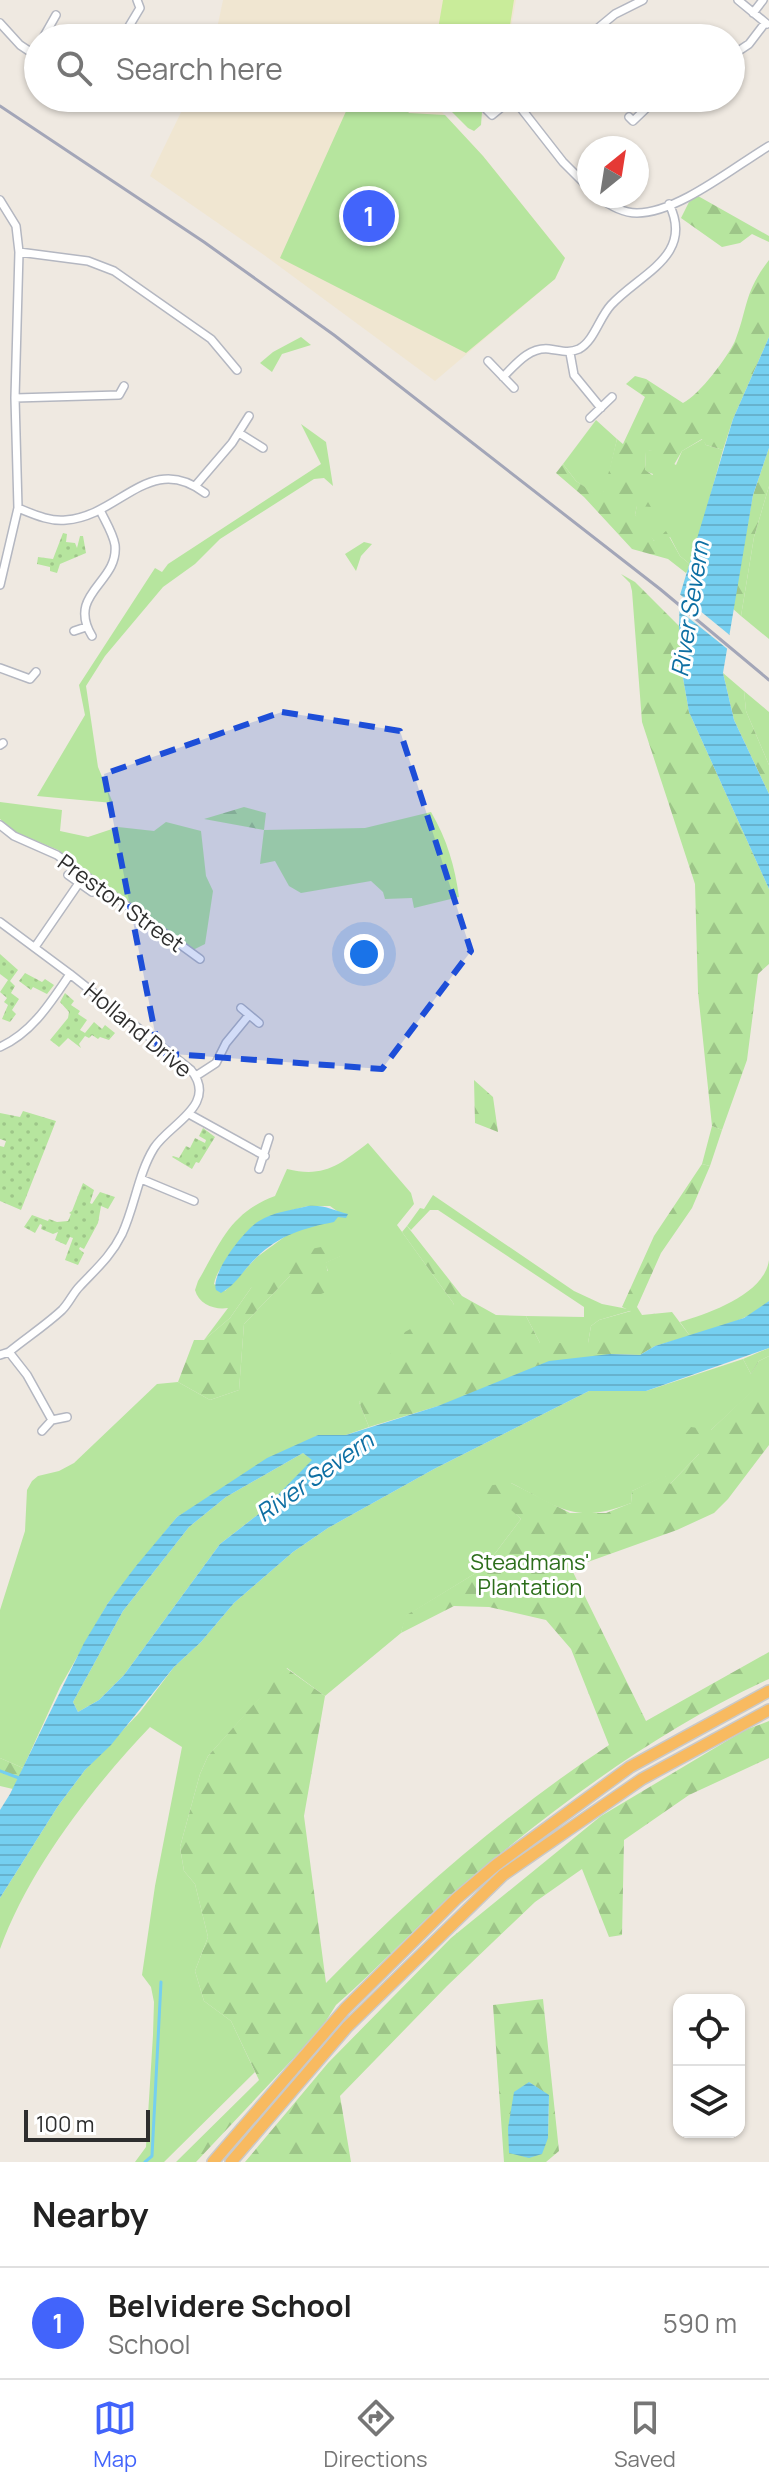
<!DOCTYPE html>
<html lang="en">
<head>
<meta charset="utf-8">
<style>
  :root { --surface:#fff; --page:#f6f6f6; --text:#222; --muted:#767676; --line:#e0e0e0; --accent:#4264fb }
  body { margin:0; font-family:Manrope,sans-serif; background:var(--page); color:var(--text) }
  .controls { position:absolute; right:24px; bottom:24px; display:grid; overflow:hidden; border-radius:16px; box-shadow:0 2px 6px #0004 }
  .controls button { width:72px; height:72px; display:grid; place-items:center; padding:0; border:0; border-bottom:2px solid var(--line); background:var(--surface); color:var(--text); font:40px sans-serif }
  .compass { position:absolute; left:577px; top:136px; width:72px; height:72px; border-radius:50%; background:var(--surface); box-shadow:0 2px 6px #0004; rotate:30deg }
  .scale { position:absolute; left:24px; bottom:20px; width:126px; box-sizing:border-box; padding-left:8px; border:4px solid #2e2e2e; border-top:0; font-size:22px; line-height:28px; white-space:nowrap; color:#2e2e2e; -webkit-text-stroke:6px #fff; paint-order:stroke }
  .you { position:absolute; left:364px; top:954px; width:28px; height:28px; margin:-20px; border:6px solid #fff; border-radius:50%; background:#1a73e8; box-shadow:0 0 0 12px #1a73e833 }
  .badge { display:grid; place-items:center; width:52px; height:52px; border-radius:50%; background:var(--accent); color:#fff; font-size:26px; font-weight:700 }
  .pin { position:absolute; translate:-50% -50%; border:4px solid #fff; box-shadow:0 2px 8px #0006 }
  .list { margin:0; padding:0; list-style:none }
  h2 { display:flex; justify-content:space-between; align-items:center; height:104px; margin:0; padding:0 32px; font-size:34px }
  h2 small { font-size:26px; font-weight:400; color:var(--muted) }
  .list li { display:grid; grid-template-columns:52px 1fr auto; gap:24px; align-items:center; box-sizing:border-box; height:112px; padding:0 32px; border-top:2px solid var(--line) }
  .list b { display:block; font-size:30px; white-space:nowrap }
  .list p { margin:0; font-size:26px; white-space:nowrap; color:var(--muted) }
  .list em { font-size:26px; font-style:normal; color:var(--muted) }
  .icon { flex:none; width:44px; height:44px; fill:none; stroke:currentColor; stroke-width:2; stroke-linecap:round; stroke-linejoin:round }
  .map { position:relative; flex:none; width:769px; height:2162px; overflow:hidden }
  .search { position:absolute; background:var(--surface); box-shadow:0 2px 6px #0004; left:24px; right:24px; top:24px; height:88px; display:flex; align-items:center; gap:20px; box-sizing:border-box; padding:0 28px; border-radius:44px; color:var(--muted); font-size:30px }
  .sheet { height:216px; background:var(--surface) }
  nav { display:flex; justify-content:space-around; align-items:center; box-sizing:border-box; height:112px; border-top:2px solid var(--line); background:var(--surface); font-size:22px; color:var(--muted) }
  nav a { display:grid; justify-items:center; gap:4px }
  nav .on { color:var(--accent) }
  .map>svg:first-child { display:block }
  .education { fill:#f0e6d1 }
  .grass { fill:#b6e59e; fill-rule:evenodd }
  .forest { fill:url(#forest-firs); fill-rule:evenodd }
  .garden { fill:url(#garden-dots) }
  .pitch { fill:#c9ec9a }
  .water { fill:url(#water-rules); fill-rule:evenodd }
  .pier { fill:#efe9e1 }
  .lines { fill:none; stroke-linecap:round; stroke-linejoin:round }
  .stream { stroke:#75cff0; stroke-width:3 }
  .minor-casing { stroke:#b4b7c1; stroke-width:10 }
  .trunk-casing { stroke:#c9c9c9; stroke-width:14 }
  .minor { stroke:#fff; stroke-width:7 }
  .trunk { stroke:#f8ba60; stroke-width:11 }
  .rail { stroke:#a3a6b8; stroke-width:3 }
  .marked { fill:#1d4ed8; fill-opacity:0.2; stroke:#1d4ed8; stroke-width:6; stroke-dasharray:16 10; stroke-linejoin:round }
  .labels { text-anchor:middle; dominant-baseline:central; stroke-width:6; stroke-linejoin:round; paint-order:stroke }
  .street-label { font-size:22px; fill:#2e2e2e; stroke:#fff }
  .park-label { font-size:22px; fill:#2c6e1b; stroke:#fff }
  .water-label { font-size:24px; font-style:italic; fill:#0d6fa3; stroke:#fff }
</style>
</head>
<body>
<div class="map">
<svg width="769" height="2162" viewBox="0 0 769 2162">
  <defs>
    <pattern id="forest-firs" width="22" height="20" patternUnits="userSpaceOnUse" patternTransform="scale(2)"><rect width="22" height="20" fill="#b6e59e"/><path d="M5 1l3.5 6h-7zM16 11l3.5 6h-7z" fill="#9dc588"/></pattern>
    <pattern id="garden-dots" width="8" height="8" patternUnits="userSpaceOnUse" patternTransform="scale(2)"><rect width="8" height="8" fill="#b6e59e"/><path d="M2 2h.1M6 6h.1" fill="none" stroke="#9dc588" stroke-width="1.8" stroke-linecap="round"/></pattern>
    <pattern id="water-rules" width="6" height="5" patternUnits="userSpaceOnUse" patternTransform="scale(2)"><rect width="6" height="5" fill="#75cff0"/><path d="M0 2.5h6" fill="none" stroke="#66b2ce"/></pattern>
  </defs>
  <rect width="100%" height="100%" fill="#efe9e1"/>
  <path class="education" d="M223,0h293l-7,38h-53l-97,-10 -113,10h-31z
    M188,98h241l54,58 82,102 -10,21 -120,102 -171,-126 -114,-79z"/>
  <path class="grass" d="M352,98h45l12,15 36,2 38,41 82,102 -10,21 -89,74 -186,-95z
    M438,98h30l14,14 -1,13 -7,6 -6,-3z
    M301,337l10,8 -29,9 -10,18 -12,-9 13,-11z
    M596,420l21,19 -12,52 -8,5 -21,-15 -13,-17z
    M301,424l25,18 7,44 -9,-8 -10,1 -94,60 -25,25 -32,23 -58,69 -19,30 12,81 15,36 -76,-7 48,-81 -6,-30 76,-117 7,4 6,-8 153,-100z
    M703,439l3,6 17,5 -32,115 -11,-9 -10,-19 -16,4 -19,-26 2,-10 16,-31 -8,-3 1,-20 5,-1 25,15 6,-14z
    M769,486v153l-28,-23 13,-79z
    M364,542l8,2 -11,12 -5,15 -11,-17z
    M744,691l25,21v53l-23,-54z
    M0,802l62,8 -2,21 28,6 30,-10 36,4 12,-9 35,9 5,45 7,15 -8,53 -12,6 -43,-29 -92,-71 -43,-18 -15,-13z
    M431,812c16,27 24,55 28,85l-45,11 -2,-10 -27,1 -2,-7 -12,-11 -70,12 -12,-7 -14,-25 -15,3 4,-34 101,-2z
    M712,1126l10,4 -12,36 -8,-2z
    M368,1143l43,50 3,11 -17,21 57,79 -95,98 10,25 -23,8h-28l-141,82 -69,86 -48,84 -37,81 -23,-10v-148l25,-79 2,-41 5,-9 6,-5 21,-5 15,-8 83,-79 21,-2 32,18 29,-10 5,-66 46,-48 38,-5 -3,-8 17,-8 -91,33 -21,30 -26,22 24,-32c-13,2 -29,-3 -33,-18l3,-9c23,-39 32,-68 77,-85l12,-27c37,9 52,-4 81,-26zM308,1206h22l7,5 -50,24 -30,22 -32,34 -11,-7c2,-11 9,-19 15,-28 27,-37 36,-39 79,-50z
    M433,1195l141,96 28,13 31,6 -34,10 -8,6 -3,17h-48l-14,-27 58,1v-10l-146,-97h-8l-19,20 -4,-4 13,-18 4,1z
    M769,1260v41c-20,20 -52,26 -79,35l-10,-14c29,-9 84,-27 89,-62z
    M769,1356v30l-12,1 -46,43 -12,24 -30,31 -4,-9 -33,15 -1,12c-55,22 -71,5 -120,-20l-2,24 12,12 -37,49 -78,48 -5,17 -76,63 -38,-28 -79,88 -8,18 -20,73 4,24 11,13 13,53 -13,34 9,30 27,20 24,51 -91,90h-29l11,-15 7,-112 1,-33 -3,-15 -9,-12 13,-89 27,-139 -32,-20c-58,61 -121,142 -150,222v-51l58,-92 27,-36 55,-58 34,-45 27,-25 33,-39 59,-51 35,-24 106,-59 155,-78h57l97,-32 8,15 8,-13z
    M303,1453l10,7 -53,53 -40,31 -96,131 -25,25 -21,12 -5,-10 50,-91 66,-84 37,-30z"/>
  <path class="forest" d="M698,196l71,40v6l-17,-8 -12,9 -18,4 -41,-29 8,-16z
    M769,260v77l-36,82 -10,31 -17,-5 -4,-6 -20,12 -14,24 -12,-9 -5,-16 -5,2 -1,18 16,11 -2,17 -7,9 -15,-1 -2,9 13,10 1,7 5,9 12,-10 14,25 11,9 -5,8 -18,-14 -36,-10 -48,-52 -28,-24 7,-9 13,17 21,14 7,-4 13,-52 6,5 22,-47 -19,-13 9,-8 11,3 37,24c17,-9 44,-45 52,-62 13,-33 9,-49 34,-81z
    M769,448v38l-15,51 -13,79 -9,-8 21,-113z
    M621,574l14,8 44,44 3,46 7,40 80,177v75l-11,10 -11,86 -25,70 -10,-4 -14,-134 -3,-108 -53,-162 -10,-131 -2,-8z
    M723,673l21,18 2,20 23,54v29l-35,-74z
    M244,807l22,6 -2,17 -60,-11z
    M474,1080l19,17 5,35 -23,-9z
    M702,1164l8,2 -18,42 -31,45 -24,54 5,8 30,-3 18,24 -35,10 -15,9 -30,-1 -241,73 -10,-25 46,-70 49,-28 -52,-72 5,-6 55,70 34,19 30,1 14,27h48l3,-17 8,-6 32,-9 -9,-4 32,-71z
    M336,1244l7,11 -17,8 5,27 -25,10 -16,-24 -46,48 -5,66 -29,10 -32,-18 16,-42h10l26,-22 21,-30 45,-36z
    M769,1348v8l-10,5 -8,13 -8,-15z
    M757,1386h12v59l-41,54 -14,14 -37,17 -106,38 75,153 123,-69v27c-109,50 -208,123 -299,200 -47,40 -88,86 -134,126l-15,24 -125,133h-20l83,-82 -28,-59 -27,-20 -9,-30 13,-34 -13,-53 -11,-13 -4,-24 20,-73 8,-18 78,-88 39,28 -21,120 22,167c86,-88 180,-170 283,-238l-38,-96 -25,-29 -57,-13 -35,-1 -53,27 4,-17 79,-48 37,-49 -12,-11 -17,10 -24,-30 43,-5 59,30h36l25,-10 1,-12 33,-16 5,9 29,-30 -16,-17 8,-10 20,3z
    M769,1721v37l-80,37 -65,45 -2,95 -13,2 -27,-68 -47,33 -88,84 -107,110 11,66h-106l83,-99 123,-125 150,-122 144,-86z
    M0,1758l23,10 -10,21 -13,-3z
    M543,1999l16,152 -13,11h-42l-11,-157zM529,2082l20,14 -1,42z"/>
  <path class="garden" d="M63,533l4,1 -1,8 9,1 2,5 3,-12h3l3,17 -26,11 -3,9 -7,-2v-4l-13,-3 1,-7 15,2z
    M0,954l18,16 -8,11 5,5 -4,7 8,6 -7,11 4,4 -6,8 -8,-3 6,-14 -4,-3 3,-4 -7,-6 8,-12 -8,-6z
    M25,973l17,9 3,-3 9,6 -7,9 -14,-7 -2,3 -12,-9z
    M65,993l9,8 -3,4 9,6 -2,3 9,6 -7,10 5,3 9,-11 8,7 3,-4 10,8 -6,7 -9,-3 -2,2 -6,-4 -3,3 -4,-2 -6,8 2,4 -13,-10 -9,9 -9,-7 18,-22 1,-6 -9,-10z
    M23,1111l33,10 -35,89 -21,-9v-55l4,1 2,-6 -6,-2v-26l20,4z
    M203,1128l12,9 -16,26 -3,-1 -4,7 -20,-12 1,-1 6,2 7,-12 4,2 5,-10 10,5 1,-3 -7,-4z
    M83,1183l11,7 -4,13 2,1 8,-12 15,5 -7,12 -7,-3 -3,17 -14,26 -4,-2 -1,2 5,4 -6,12 -13,-5 8,-22 -3,-1 -4,8 -11,-5 3,-8 -5,2 -12,-5 1,-4 -2,-1 -5,9 -11,-6 8,-12 16,6 1,-2 8,3 11,-1 3,-7 -2,-1 3,-2z"/>
  <path class="pitch" d="M443,0h71l-6,38h-20l-50,-9z"/>
  <path class="water" d="M769,337v111l-16,47 -30,178 11,47 35,74v95l-80,-177 -7,-40 -3,-46 1,-31 53,-176z
    M308,1206c18,-1 23,4 40,8l-2,4 -8,-1 -4,5c-30,6 -55,13 -78,36 -12,11 -20,27 -35,35l-5,-3c-6,-16 29,-61 43,-69 14,-9 33,-11 49,-15z
    M769,1301v47l-123,43h-57l-155,78 -106,59 -35,24 -59,51 -33,39 -27,25 -63,78 -26,25 -27,36 -58,92v-88l10,-16 74,-151 24,-40 28,-37 41,-49 90,-59 51,-23h28l92,-29 111,-45 61,-7 30,1 15,-9 89,-28zM303,1453l9,7 -52,53 -40,31 -96,131 -25,25 -21,12 -5,-10 50,-91 66,-84 37,-30z
    M529,2082l20,13 -1,43 -6,16 -13,4 -20,-5 -1,-25 6,-36z"/>
  <path class="pier" d="M677,592l55,45 -2,14 -55,-44z"/>
  <g class="lines">
    <path class="stream" d="M0,1771l19,7
      M145,2162l7,-6 9,-174"/>
    <defs>
      <path id="minor" d="M738,0l29,24
        M753,13l10,-13
        M0,23l20,22 18,12
        M43,38l13,-23
        M122,38l18,-30 -3,-8
        M586,38l29,-24 28,-14
        M731,56l18,-12 16,-21
        M475,98l17,17 21,-17
        M513,98l50,64 26,26
        M629,117l4,4 24,-23
        M598,196c12,10 24,17 39,17 41,0 98,-47 132,-67
        M0,200l16,26 3,26 -4,146 3,110 -18,77
        M19,252l69,9 26,10 97,68 26,31
        M570,353l4,22 27,33
        M488,361l26,27
        M503,377c13,-13 26,-30 46,-28 10,1 19,5 30,0 15,-8 20,-31 32,-44 28,-31 84,-49 58,-101
        M15,398l104,-3 5,-9
        M590,418l22,-21
        M239,433l24,15
        M196,485l36,-42 17,-27
        M18,508c15,6 32,14 48,12 54,-4 84,-69 139,-27
        M74,631l12,-4
        M92,636c-26,-43 27,-53 23,-91 -2,-12 -10,-24 -15,-35
        M0,668l30,11 6,-7
        M0,745l3,-2
        M0,825l14,11 43,19 143,104
        M68,875l24,17
        M0,922l70,52
        M35,947l44,-64
        M241,1008l18,15
        M0,1047c32,-14 51,-45 70,-73l121,96c28,35 -22,54 -37,78 -16,26 -19,58 -32,86 -11,22 -25,34 -42,52 -7,7 -11,17 -18,24 -16,15 -36,28 -53,42l-9,3
        M196,1076l20,-13 10,-20 23,-28
        M189,1114l76,42
        M259,1169l10,-31
        M141,1179l53,22
        M9,1352l18,23 25,45
        M42,1431l10,-11 15,-3"/>
      <path id="trunk" d="M213,2162l132,-153 111,-110 40,-34 134,-98 139,-76
        M231,2162l116,-135 156,-152 139,-96 127,-69"/>
    </defs>
    <use href="#minor" class="minor-casing"/>
    <use href="#trunk" class="trunk-casing"/>
    <use href="#minor" class="minor"/>
    <use href="#trunk" class="trunk"/>
    <path class="rail" d="M0,106l204,136 130,93 326,254 109,91"/>
  </g>
  <path class="marked" d="M282,712l118,19 71,220 -89,118 -223,-16 -55,-279z"/>
  <g class="labels">
    <g class="street-label">
      <text transform="translate(121 903) rotate(36)">Preston Street</text>
      <text transform="translate(138 1030) rotate(40)">Holland Drive</text>
    </g>
    <g class="park-label">
      <text x="530" y="1562">Steadmans'<tspan x="530" dy="25">Plantation</tspan></text>
    </g>
    <g class="water-label">
      <text transform="translate(689 609) rotate(-81)">River Severn</text>
      <text transform="translate(314 1476) rotate(-35)">River Severn</text>
    </g>
  </g>
</svg>
<div class="controls">
<button><svg class="icon" aria-label="locate" viewBox="0 0 24 24"><circle cx="12" cy="12" r="6"/><path d="M12 2v4M12 18v4M2 12h4M18 12h4"/></svg></button>
<button><svg class="icon" aria-label="layers" viewBox="0 0 24 24"><path d="M12 4l9 5-9 5-9-5zM3 14l9 5 9-5"/></svg></button>
</div>
<svg class="compass" viewBox="-18 -18 36 36"><path d="M0-13l5 13h-10z" fill="#e53935"/><path d="M0 13l5-13h-10z" fill="#767676"/></svg>
<div class="scale">100 m</div>
<div class="you"></div>
<div class="pin badge" style="left:369px;top:216px">1</div>
<div class="search"><svg class="icon" aria-label="search" viewBox="0 0 24 24"><circle cx="10" cy="10" r="6"/><path d="M15 15l6 6"/></svg>Search here</div>
</div>
<section class="sheet">
<h2>Nearby<small></small></h2>
<ul class="list">
<li><span class="badge">1</span><div><b>Belvidere School</b><p>School</p></div><em>590 m</em></li>
</ul>
</section>
<nav>
<a class="on"><svg class="icon" aria-label="map" viewBox="0 0 24 24"><path d="M3 6l6-2 6 2 6-2v14l-6 2-6-2-6 2zM9 4v14M15 6v14"/></svg>Map</a>
<a><svg class="icon" aria-label="directions" viewBox="0 0 24 24"><path d="M12 3l9 9-9 9-9-9zM9 14v-3h6M13 9l2 2-2 2"/></svg>Directions</a>
<a><svg class="icon" aria-label="saved" viewBox="0 0 24 24"><path d="M7 4h10v16l-5-4-5 4z"/></svg>Saved</a>
</nav>
</body>
</html>
